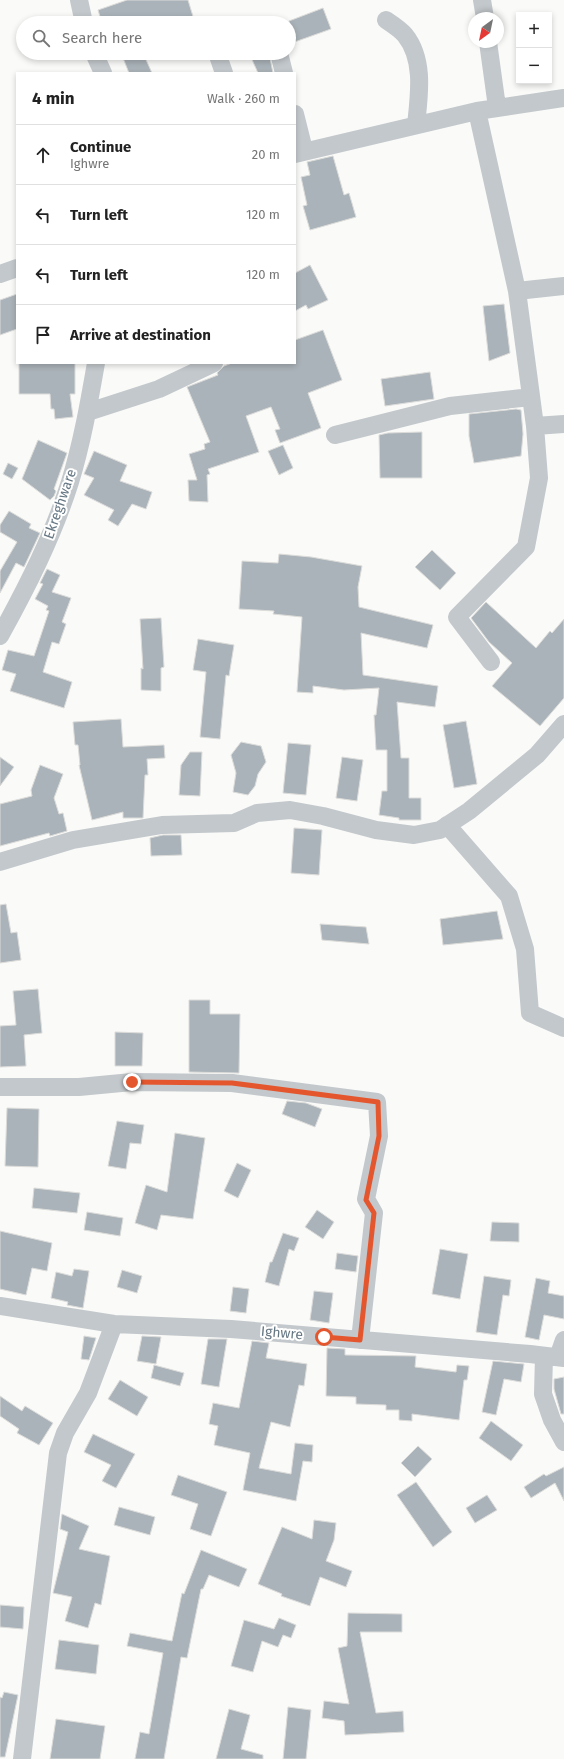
<!DOCTYPE html>
<html lang="en">
<head>
<meta charset="utf-8">
<style>
  :root { --surface:#fff; --page:#f2f2f2; --text:#222; --muted:#767676; --line:#e0e0e0 }
  body { margin:0; font-family:"Fira Sans",sans-serif; background:var(--page); color:var(--text) }
  .controls { position:absolute; right:12px; top:12px; display:grid; overflow:hidden; border-radius:0px; box-shadow:0 2px 6px #0003 }
  .controls button { width:36px; height:36px; display:grid; place-items:center; padding:0; border:0; border-bottom:1px solid var(--line); background:var(--surface); color:var(--text); font:20px sans-serif }
  .compass { position:absolute; left:468px; top:12px; width:36px; height:36px; border-radius:50%; background:var(--surface); box-shadow:0 2px 6px #0003; rotate:213deg }
  .stop { position:absolute; width:12px; height:12px; margin:-9px; border:3px solid #e4572e; border-radius:50%; background:#fff }
  .stop.end { background:#e4572e; border-color:#fff; box-shadow:0 1px 4px #0008 }
  .list { margin:0; padding:0; list-style:none }
  h2 { display:flex; justify-content:space-between; align-items:center; height:52px; margin:0; padding:0 16px; font-size:17px }
  h2 small { font-size:13px; font-weight:400; color:var(--muted) }
  .list li { display:grid; grid-template-columns:26px 1fr auto; gap:12px; align-items:center; box-sizing:border-box; height:60px; padding:0 16px; border-top:1px solid var(--line) }
  .list b { display:block; font-size:15px; white-space:nowrap }
  .list p { margin:0; font-size:13px; white-space:nowrap; color:var(--muted) }
  .list em { font-size:13px; font-style:normal; color:var(--muted) }
  .icon { flex:none; width:22px; height:22px; fill:none; stroke:currentColor; stroke-width:2; stroke-linecap:round; stroke-linejoin:round }
  .map { position:relative; flex:none; width:564px; height:1759px; overflow:hidden }
  .search { position:absolute; background:var(--surface); box-shadow:0 2px 6px #0003; left:16px; top:16px; width:280px; height:44px; display:flex; align-items:center; gap:10px; box-sizing:border-box; padding:0 14px; border-radius:22px; color:var(--muted); font-size:15px }
  .panel { position:absolute; background:var(--surface); box-shadow:0 2px 6px #0003; left:16px; top:72px; width:280px; height:292px; border-radius:0px }
  .map>svg:first-child { display:block }
  .building { fill:#aab3b9; stroke:#dcdcda }
  .lines { fill:none; stroke-linecap:round; stroke-linejoin:round }
  .minor { stroke:#c3c8cc; stroke-width:18 }
  .route { stroke:#e4572e; stroke-width:5 }
  .labels { text-anchor:middle; dominant-baseline:central; stroke-width:4; stroke-linejoin:round; paint-order:stroke }
  .street-label { font-size:14px; fill:#657683; stroke:#fff }
</style>
</head>
<body>
<div class="map">
<svg width="564" height="1759" viewBox="0 0 564 1759">
  <rect width="100%" height="100%" fill="#fafaf8"/>
  <path class="building" d="M127,0h61l7,23h-26l-2,-6 -19,6h-46l-4,-13z
    M323,8l8,21 -42,15v-23z
    M121,53h22l9,20h-23z
    M249,53h20l4,20h-15z
    M333,156l11,39 5,-2 7,24 -46,13 -7,-24 4,-1 -6,-28 9,-2 -3,-13z
    M310,265l18,35 -20,9 -2,-4 -11,6v-38z
    M17,294v35l-17,6v-35z
    M504,304l6,49 -21,8 -6,-55z
    M323,330l19,50 -34,13 13,35 -41,15 -5,-13 5,-1 -9,-22 -25,9 13,36 -51,17 2,5 -3,1 1,27 -19,-1 -1,-21h9l-8,-26 16,-5 -1,-5 6,-2 -23,-55 31,-12 -1,-2 7,-7 8,-3h63v-23z
    M19,363h56v31h-5l3,23 -18,2 -1,-10h-3l-1,-15h-31z
    M430,372l4,27 -49,7 -4,-27z
    M516,409l5,1 2,24 -2,22 -47,7 -5,-27v-22z
    M422,432v46h-42l-1,-43 9,-2z
    M38,440l29,13 -13,36 2,2 -2,5 -4,4 -28,-21z
    M283,445l10,23 -14,7 -11,-24z
    M94,451l33,14 -7,16 32,11 -6,17 -14,-5 -14,22 -10,-6 6,-10 -30,-15 10,-17 -10,-4z
    M8,463l10,5 -6,11 -9,-5z
    M9,511l22,13 -2,4 11,5 -16,34 -8,-4 -16,30v-22l17,-29 -17,-10v-7z
    M432,550l24,23 -16,17 -25,-23z
    M279,554l32,3 51,9 -4,21 1,20 74,18 -6,23 -66,-15 2,42 75,11 -3,21 -38,-5 4,56h8v40h12v22h-22v-2l-20,-3 3,-24h5v-41h-11l-2,-35h2l3,-27 -35,2 -31,-4v7l-16,-1 5,-75 -29,-3 1,-3 -35,-2 3,-48 36,2z
    M47,569l13,6 -8,17 19,6 -9,24 4,2 -7,20 -7,-2 -9,30 29,10 -8,26 -54,-17 6,-17 -14,-4 6,-20 26,6 15,-45 -3,-1 2,-4 -13,-7 8,-15 -3,-1z
    M486,602l50,46 14,-17 2,2 12,-14v79l-24,28 -48,-40 20,-23 -23,-21 -18,-24z
    M161,618l3,49 -3,1v23l-20,-1v-22l2,1 -3,-50z
    M198,639l36,6 -5,31 -3,-1 -6,64 -20,-2 6,-65 -13,-2z
    M121,719l2,28 41,-2 1,13 -18,1 1,16h-3l-2,43h-20v-6l-31,8 -13,-55h1l-2,-20h-3l-2,-23z
    M466,721l11,63 -23,4 -11,-63z
    M241,742l20,4 5,16 -8,12 -3,12 -7,9 -15,-3 3,-19 -5,-18z
    M288,743l23,2 -5,50 -23,-2z
    M190,752h12l-2,44 -21,-1 2,-30z
    M0,757l14,10 -14,19z
    M342,757l21,3 -6,41 -21,-3z
    M40,765l23,9 -9,24 5,16 4,-1 4,18 -17,5 -1,-3 -49,13v-42l32,-8 -1,-6z
    M294,828l28,2 -3,45 -28,-2z
    M163,835h18l1,20 -31,1 -1,-18z
    M6,904l5,29 6,-1 4,28 -21,3v-58z
    M497,911l6,28 -60,6 -3,-26z
    M320,924l46,3 3,17 -47,-4z
    M38,989l4,44 -18,2 2,31 -26,1v-41l16,-1 -3,-34z
    M189,1000h21v14h30l-1,59 -50,-1z
    M115,1032l28,1 -1,33h-27z
    M287,1101l19,2 16,6 -7,18 -33,-13z
    M7,1108l32,1 -1,58 -33,-1z
    M117,1121l27,4 -3,19 -11,-1 -4,26 -18,-3z
    M175,1133l30,5 -12,81 -32,-4 -4,15 -22,-7 11,-38 21,7z
    M237,1163l14,7 -13,28 -14,-7z
    M34,1188l46,5 -3,20 -45,-5z
    M317,1210l17,12 -11,17 -18,-12z
    M87,1212l36,6 -3,18 -36,-6z
    M492,1222l27,1v19l-29,-1z
    M0,1231l52,12 -5,28 -15,-3 -6,27 -26,-6z
    M283,1233l16,5 -5,13 -5,-2 -10,37 -14,-4 5,-20h2z
    M440,1249l28,5 -8,45 -28,-5z
    M337,1253l21,3 -2,16 -21,-3z
    M74,1269l15,2 -6,37 -16,-3 1,-3 -17,-4 5,-26 16,4z
    M122,1270l20,6 -5,17 -20,-6z
    M484,1276l27,4 -2,16 -6,-1 -6,40 -21,-3z
    M536,1278l14,3 -2,12 16,3v23l-20,-4 -5,25 -14,-3z
    M233,1287l16,2 -3,24 -16,-2z
    M314,1291l19,2 -4,30 -19,-3z
    M84,1336l12,2 -7,22 -8,-1z
    M142,1336l19,1 -5,27 -19,-3z
    M208,1339h19l-8,48 -18,-3z
    M252,1341l17,2 -3,15 41,6 -3,22 -5,-1 -9,42 -19,-5 -12,46 32,6 4,-31 18,2 -1,17 -9,-1 -7,40 -53,-11 7,-37 -36,-8 4,-19 -9,-2 4,-21 26,5z
    M327,1348l18,1v6l71,1 -1,11 41,5 1,-7 12,1 -2,14h-3l-5,40 -47,-6v7l-13,-1v-10h-13v-5l-30,-1v-7l-30,-1z
    M493,1361l31,3 -3,18 -17,-3 -8,36 -14,-3z
    M154,1365l30,8 -4,13 -29,-8z
    M564,1377v37h-3l-7,-25v-10z
    M120,1380l28,17 -11,19 -29,-17z
    M0,1396l22,15 3,-5 28,17 -14,22 -22,-12 2,-4 -19,-13z
    M491,1421l32,24 -12,16 -32,-23z
    M93,1434l42,20 -19,34 -14,-7 9,-16 -27,-13z
    M418,1446l14,13 -17,18 -14,-14z
    M564,1467v34l-9,-18 -24,15 -7,-11 20,-13 2,2z
    M178,1475l49,17 -16,44 -21,-7 8,-25 -27,-9z
    M416,1482l36,50 -19,15 -36,-52z
    M487,1495l10,15 -22,13 -9,-15z
    M119,1507l36,10 -5,18 -36,-10z
    M62,1514l27,12 -10,23 31,7 -9,49 -6,-2 -7,25 -23,-7 7,-24 -19,-4 15,-61 -8,-3z
    M314,1520l22,3 -2,17 -8,21 26,10 -6,16 -26,-10 -10,29 -29,-10 1,-2 -24,-10 24,-57 30,12z
    M201,1550l46,19 -8,18 -30,-12 -6,14h-2l-14,69 -6,-1 -17,102h-29l5,-27 9,2 14,-81 -36,-7 3,-13 42,8 10,-48 2,1z
    M0,1605l24,2 -1,22 -23,-2z
    M348,1613l54,1v18h-42l16,81 27,-2 1,21 -59,3 -1,-14 -22,-3 2,-17 25,3 -11,-56 9,-2z
    M279,1618l17,7 -5,13 -8,-3 -5,12 -16,-6 -9,31 -22,-6 13,-46 30,9z
    M59,1640l40,5 -3,29 -41,-5z
    M4,1692l14,3 -13,62h-5v-60l2,1z
    M288,1707l23,3 -5,49h-23z
    M229,1709l21,6 -9,34 22,6v4h-47z
    M56,1719l49,7 -5,33h-50z"/>
  <g class="lines">
    <path class="minor" d="M79,0l5,23
      M482,0l3,18
      M386,20c6,4 14,9 19,15 20,25 14,61 11,90
      M488,42l9,65
      M94,53l9,20
      M217,53l7,20
      M279,53l5,20
      M477,111l40,180 18,135 4,52 -13,69 -69,70 34,45
      M295,114l9,36
      M295,154l182,-43 87,-13
      M0,274l17,-6
      M517,291l47,-5
      M88,412l71,-23 55,-26
      M535,426l29,-2
      M335,435l115,-29 81,-9
      M0,636c27,-49 53,-100 70,-154 12,-39 19,-79 26,-119
      M447,825l62,71 16,53 5,64 34,15
      M0,862l73,-22 89,-15 72,-2 23,-10 33,-3 33,6 53,14 38,5 26,-5 29,-19 68,-56 27,-31
      M0,1087h79l53,-5 100,1 145,19 2,34 -13,63 8,14 -14,127
      M0,1306l114,18 117,5 299,25 34,4
      M544,1356l-1,38 9,26 12,22
      M558,1357l6,-17
      M22,1759l36,-306 7,-20 23,-40 26,-69"/>
  </g>
  <g class="lines">
    <path class="route" d="M132,1082l100,1 146,19 1,34 -13,64 8,13 -14,127 -36,-3"/>
  </g>
  <g class="labels">
    <g class="street-label">
      <text transform="translate(60 504) rotate(-71)">Ekreghware</text>
      <text transform="translate(282 1333) rotate(5)">Ighwre</text>
    </g>
  </g>
</svg>
<div class="controls">
<button>+</button>
<button>−</button>
</div>
<svg class="compass" viewBox="-18 -18 36 36"><path d="M0-13l5 13h-10z" fill="#e53935"/><path d="M0 13l5-13h-10z" fill="#767676"/></svg>
<div class="stop" style="left:324px;top:1337px"></div>
<div class="stop end" style="left:132px;top:1082px"></div>
<div class="search"><svg class="icon" aria-label="search" viewBox="0 0 24 24"><circle cx="10" cy="10" r="6"/><path d="M15 15l6 6"/></svg>Search here</div>
<section class="panel">
<h2>4 min<small>Walk · 260 m</small></h2>
<ul class="list">
<li><svg class="icon" aria-label="ahead" viewBox="0 0 24 24"><path d="M12 20V5M6 11l6-6 6 6"/></svg><div><b>Continue</b><p>Ighwre</p></div><em>20 m</em></li>
<li><svg class="icon" aria-label="left" viewBox="0 0 24 24"><path d="M17 20v-9H6M10 6l-5 5 5 5"/></svg><div><b>Turn left</b></div><em>120 m</em></li>
<li><svg class="icon" aria-label="left" viewBox="0 0 24 24"><path d="M17 20v-9H6M10 6l-5 5 5 5"/></svg><div><b>Turn left</b></div><em>120 m</em></li>
<li><svg class="icon" aria-label="arrive" viewBox="0 0 24 24"><path d="M6 21V4h12l-3 4 3 4H6"/></svg><div><b>Arrive at destination</b></div></li>
</ul>
</section>
</div>
</body>
</html>
